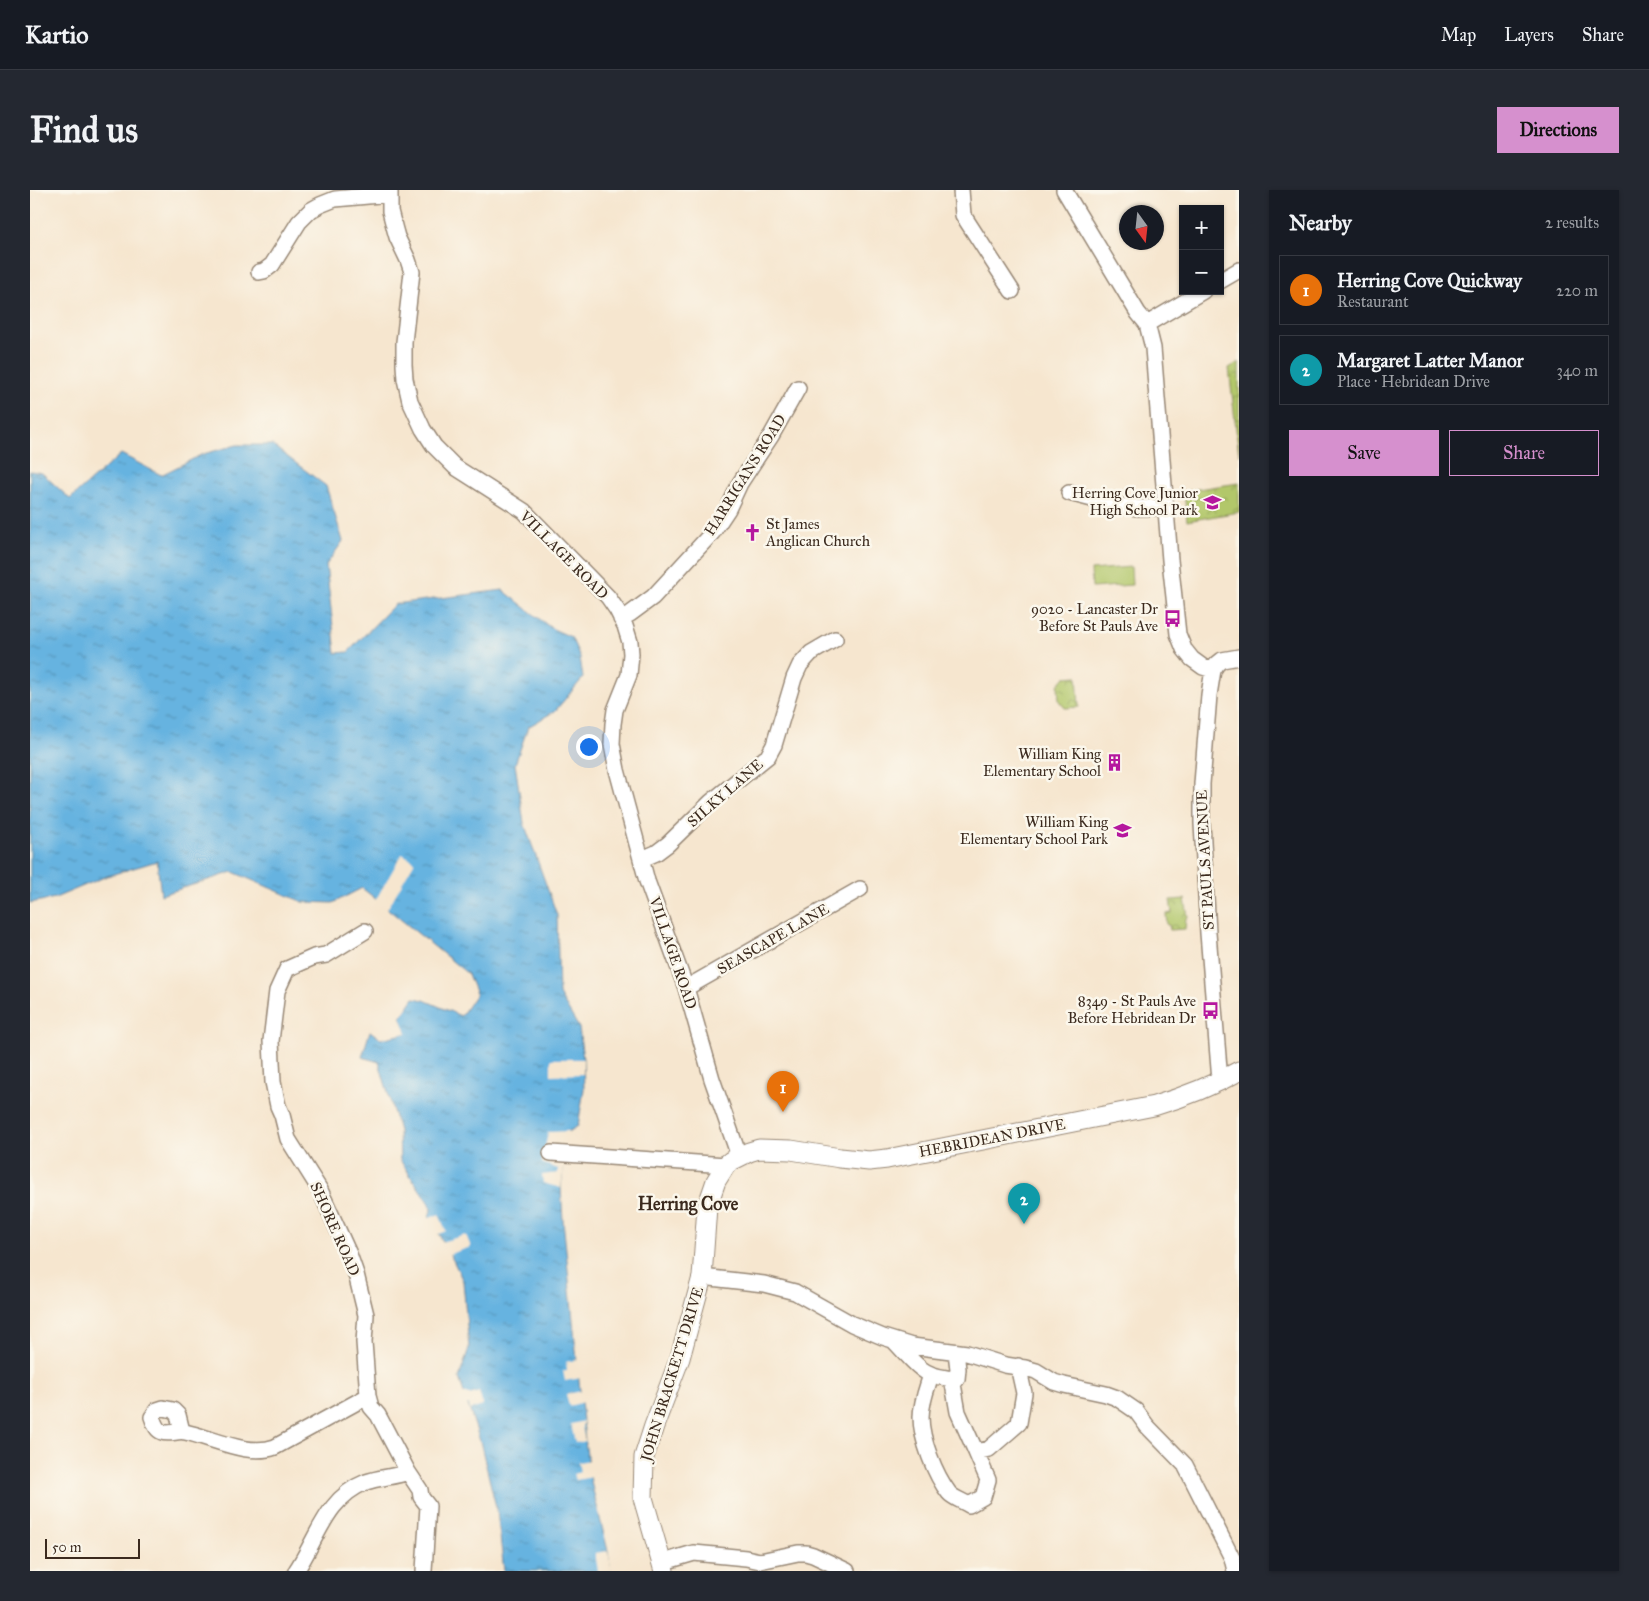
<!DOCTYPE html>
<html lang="en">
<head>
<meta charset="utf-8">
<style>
  :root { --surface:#171b24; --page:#242831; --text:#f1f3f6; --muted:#9ea1a6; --line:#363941; --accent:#d690ce }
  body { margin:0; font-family:"IM FELL Great Primer",serif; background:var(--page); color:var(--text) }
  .controls { position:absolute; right:15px; top:15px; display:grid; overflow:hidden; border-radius:0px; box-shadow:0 1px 4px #0004 }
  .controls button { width:45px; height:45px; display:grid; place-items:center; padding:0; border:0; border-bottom:1px solid var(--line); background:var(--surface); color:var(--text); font:25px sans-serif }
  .compass { position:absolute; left:1089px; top:15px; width:45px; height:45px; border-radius:50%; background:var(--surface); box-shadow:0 1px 4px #0004; rotate:165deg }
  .scale { position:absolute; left:15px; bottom:12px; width:95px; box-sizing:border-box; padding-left:5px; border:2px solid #3b2a1e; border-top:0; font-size:14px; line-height:18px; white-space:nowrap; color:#3b2a1e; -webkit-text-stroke:4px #fbf7ec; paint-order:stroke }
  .you { position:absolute; left:558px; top:556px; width:18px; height:18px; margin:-12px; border:4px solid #fff; border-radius:50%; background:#1a73e8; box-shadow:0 0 0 8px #1a73e833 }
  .badge { display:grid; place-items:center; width:32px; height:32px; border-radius:50%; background:var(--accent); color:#fff; font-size:16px; font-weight:700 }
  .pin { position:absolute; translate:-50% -41px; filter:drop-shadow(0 1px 2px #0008) }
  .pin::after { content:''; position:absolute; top:26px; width:18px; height:15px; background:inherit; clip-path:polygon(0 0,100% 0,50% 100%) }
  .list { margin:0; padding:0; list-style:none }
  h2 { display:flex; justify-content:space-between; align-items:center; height:65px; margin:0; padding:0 20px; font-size:21px }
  h2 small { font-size:16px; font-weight:400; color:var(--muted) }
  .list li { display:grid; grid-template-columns:32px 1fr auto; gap:15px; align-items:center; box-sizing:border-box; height:70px; margin:0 10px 10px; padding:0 10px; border:1px solid var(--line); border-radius:0px }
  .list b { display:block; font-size:19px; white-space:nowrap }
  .list p { margin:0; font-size:16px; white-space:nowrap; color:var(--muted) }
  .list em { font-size:16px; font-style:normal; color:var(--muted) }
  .actions { display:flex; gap:10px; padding:15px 20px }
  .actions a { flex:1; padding:11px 0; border:1px solid var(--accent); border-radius:0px; text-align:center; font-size:18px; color:var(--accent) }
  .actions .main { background:var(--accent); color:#111 }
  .map { position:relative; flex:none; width:1209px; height:1381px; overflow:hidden; border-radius:0px }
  header { display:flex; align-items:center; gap:30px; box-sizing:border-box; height:70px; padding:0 25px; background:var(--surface); border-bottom:1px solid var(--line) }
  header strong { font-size:24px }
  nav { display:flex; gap:28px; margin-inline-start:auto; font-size:18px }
  .intro { display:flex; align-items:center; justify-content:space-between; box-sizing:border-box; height:120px; padding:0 30px }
  h1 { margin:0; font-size:35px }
  .button { padding:12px 22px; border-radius:0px; background:var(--accent); color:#111; font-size:18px; font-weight:700 }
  main { display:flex; gap:30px; padding:0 30px }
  aside { flex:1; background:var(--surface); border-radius:0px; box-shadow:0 1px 4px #0004 }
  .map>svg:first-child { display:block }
  .park { fill:url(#park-crowns); stroke:#767844 }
  .pitch { fill:#b2c76b; stroke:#767844 }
  .water { fill:url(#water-ripples); stroke:#506e7f }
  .pier { fill:#f6e6cf }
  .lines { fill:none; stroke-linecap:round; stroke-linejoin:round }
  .minor-casing { stroke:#988876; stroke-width:18 }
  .major-casing { stroke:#988876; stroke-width:21 }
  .minor { stroke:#fff; stroke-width:15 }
  .major { stroke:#fff; stroke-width:19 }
  .labels { text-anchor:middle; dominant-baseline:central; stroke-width:5; stroke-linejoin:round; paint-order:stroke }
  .street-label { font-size:15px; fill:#3b2a1e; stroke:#fbf7ec }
  .poi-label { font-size:15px; fill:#3b2a1e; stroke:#fbf7ec; text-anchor:end }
  .quarter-label { font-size:18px; font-weight:bold; fill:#3b2a1e; stroke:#fbf7ec }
</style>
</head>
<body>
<header>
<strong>Kartio</strong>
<nav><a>Map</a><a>Layers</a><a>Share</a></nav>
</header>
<div class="intro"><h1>Find us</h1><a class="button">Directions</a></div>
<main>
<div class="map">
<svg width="1209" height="1381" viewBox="0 0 1209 1381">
  <defs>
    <pattern id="park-crowns" width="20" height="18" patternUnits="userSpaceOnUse" patternTransform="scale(1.25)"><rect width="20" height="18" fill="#b2c76b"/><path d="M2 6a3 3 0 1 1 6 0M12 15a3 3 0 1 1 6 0" fill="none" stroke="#92a257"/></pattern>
    <pattern id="water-ripples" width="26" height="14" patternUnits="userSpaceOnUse" patternTransform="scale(1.25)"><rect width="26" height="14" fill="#66b3e0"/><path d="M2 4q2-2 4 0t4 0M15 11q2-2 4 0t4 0" fill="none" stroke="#5592b5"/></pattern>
  </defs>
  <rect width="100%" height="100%" fill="#fbf7ec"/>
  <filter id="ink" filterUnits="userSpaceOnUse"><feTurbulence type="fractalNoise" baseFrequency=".02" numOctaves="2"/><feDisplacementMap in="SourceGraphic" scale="10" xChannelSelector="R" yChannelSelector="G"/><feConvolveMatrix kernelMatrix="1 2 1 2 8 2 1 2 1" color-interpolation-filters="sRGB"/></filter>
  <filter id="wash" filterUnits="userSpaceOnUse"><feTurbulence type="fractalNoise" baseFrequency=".0096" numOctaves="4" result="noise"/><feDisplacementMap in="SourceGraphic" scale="20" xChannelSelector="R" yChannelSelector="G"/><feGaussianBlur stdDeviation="1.12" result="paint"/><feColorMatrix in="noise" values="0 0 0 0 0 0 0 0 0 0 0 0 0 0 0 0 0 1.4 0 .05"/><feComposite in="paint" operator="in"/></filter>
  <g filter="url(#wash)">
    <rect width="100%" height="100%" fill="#f6e6cf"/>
    <path class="park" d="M1209,172v93l-10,-87z
      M1209,293v29l-52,9 -3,-30z
      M1047,486l2,31 -14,1 -6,-7 -1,-16 7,-8z
      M1155,709l3,18 -2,1 -1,11 -15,1 -1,-5h-2l-1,-11 6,-1 -2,-13z"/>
    <path class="pitch" d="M1101,377l1,18 -40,3 -1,-18z"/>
    <path class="water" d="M207,255h35l54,41 17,55 -17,24 10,88 12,-1 47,-48 108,-14 48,38 20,9 9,20 3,21 -28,33 -27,16 -13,37 9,59 33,92 2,79 20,34 4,31 1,30 -6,37 -11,7 -6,55 2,32 22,221 6,41 17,69 3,20h-107l-7,-60 -17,-70 -21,-63 10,-30 -6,-67 -9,-19 -25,-46 3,-8 -32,-48 -1,-29 -20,-69 -17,-5 8,-26 11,8 25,-6 -5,-16 13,-19 10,2 37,16 15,-22 -8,-20 -106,-86 -29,15 -30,-1 -70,-30 -72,23 -4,-34 -50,15 -52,22 -25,5v-432l12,2 28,26 51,-45 40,21 42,-21z"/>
    <path class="pier" d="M372,664l13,7 -29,50 -11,-10z
      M373,820l-2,7 6,16 -28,5v-4l2,2 22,-5 -4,-14z
      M521,869h32v15l-32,1z
      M539,941l-8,57 -18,-5 -1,-8 16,-2v-4l-16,-6 6,-31z
      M409,1024l7,17 -10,4 -8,-16z
      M436,1045l5,12 -24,8 -6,-13z
      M549,1169l2,19 -16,3 -2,-10 4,-1 -1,-8z
      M553,1201l1,11 -15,4 -3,-12z
      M449,1202l4,14 -13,4 -1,-6 -4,1 -3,-10 4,-1 4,1z
      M554,1231l-2,5 3,15 -10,2 -4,-19z
      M561,1270l2,17 -17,3 -2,-6 6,-2 -2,-10z
      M578,1361l4,20h-14l-3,-18z"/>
  </g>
  <g filter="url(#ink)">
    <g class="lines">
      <defs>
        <path id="minor" d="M360,0v21l5,19 2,7 11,23 4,12 -8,70v23l1,14 5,22 13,28 11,17 21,21 69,44 84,86 9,13 8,16 5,16 1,12 -2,21 -14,35 -2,14 -1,20 5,26 30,111 39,107 26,91 27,77
          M931,0l2,25 49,76
          M1034,0l74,123 9,11 6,24 17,212 8,74 6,15 8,10 11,8 10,3
          M229,82l5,-1 8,-6 27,-43 12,-12 9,-5 15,-6 55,-5
          M1190,91l19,-11
          M1117,134l56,-33
          M1039,303l50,13 20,2 27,-1
          M591,429l9,-5 23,-17 59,-64 16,-24 12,-26 31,-47 27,-48
          M612,669l14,-6 12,-9 43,-42 57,-46 6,-11 20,-67 6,-13 11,-12 24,-14
          M335,741l-39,24 -12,2 -27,12 -10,22 -6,50 2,41 5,24 4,9 6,24 32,51 29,64 7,20 10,41 -2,27 4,54 3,11 7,8 30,57 12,18 1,7 7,9 -4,65
          M656,798l174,-99
          M1190,891l-12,-148 -6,-110v-39l7,-89 4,-25 4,-6 5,-4 17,-3
          M521,963l175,12
          M672,1087l62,7 31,8 57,32 31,13 29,9 55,7 38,12 20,3 11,3 18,11 10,3 42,9 11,4 19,13 11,15 38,39 47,93 3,13
          M865,1152c24,25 26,35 62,37l1,-10 -2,-17
          M901,1185c-4,13 -10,28 -10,42 0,22 14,58 28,76 4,5 14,8 20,12l14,-8 5,-17 -12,-28
          M927,1189l-4,5 5,28 18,40 13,-3 30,-26 5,-30 -6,-27
          M152,1241l-4,-16 -5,-5 -10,-2 -6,2 -5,7c2,5 4,13 10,15 7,3 16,-2 23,0 28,6 63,25 90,15l93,-51
          M632,1374l5,-3 27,-8 52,5 14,3 38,-8h8l7,2 34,16
          M266,1381c22,-33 30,-73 70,-89 14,-5 29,-5 42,-10"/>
        <path id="major" d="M634,1381l-21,-73 1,-41 10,-31 26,-68 22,-81 5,-70 9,-26 10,-16 5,-4 18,-9 10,-3 32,1 49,8 29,3 18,-2 267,-53c30,-9 58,-20 85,-35"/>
      </defs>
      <use href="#minor" class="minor-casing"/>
      <use href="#major" class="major-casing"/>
      <use href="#minor" class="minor"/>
      <use href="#major" class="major"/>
    </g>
  </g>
  <defs>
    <symbol id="school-bare" viewBox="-9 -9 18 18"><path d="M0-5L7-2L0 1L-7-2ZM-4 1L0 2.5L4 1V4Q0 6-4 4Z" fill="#b5179e" stroke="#fbf7ec" stroke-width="2.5" paint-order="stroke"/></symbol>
    <symbol id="church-bare" viewBox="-9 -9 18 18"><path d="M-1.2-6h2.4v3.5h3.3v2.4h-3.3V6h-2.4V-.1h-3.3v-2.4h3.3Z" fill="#b5179e" stroke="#fbf7ec" stroke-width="2.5" paint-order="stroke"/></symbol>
    <symbol id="bus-bare" viewBox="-9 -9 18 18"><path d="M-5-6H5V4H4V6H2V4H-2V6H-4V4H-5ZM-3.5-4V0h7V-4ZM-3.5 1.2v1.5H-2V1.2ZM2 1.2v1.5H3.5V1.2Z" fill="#b5179e" stroke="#fbf7ec" stroke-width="2.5" paint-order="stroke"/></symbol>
    <symbol id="building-bare" viewBox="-9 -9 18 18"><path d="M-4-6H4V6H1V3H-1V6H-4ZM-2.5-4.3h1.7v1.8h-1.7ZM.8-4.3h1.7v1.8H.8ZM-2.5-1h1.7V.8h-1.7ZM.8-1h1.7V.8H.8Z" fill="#b5179e" stroke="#fbf7ec" stroke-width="2.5" paint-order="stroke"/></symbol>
  </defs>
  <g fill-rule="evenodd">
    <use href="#school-bare" x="1170" y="300" width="25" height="25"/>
    <use href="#church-bare" x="710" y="330" width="25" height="25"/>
    <use href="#bus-bare" x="1130" y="416" width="25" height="25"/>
    <use href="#building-bare" x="1072" y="560" width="25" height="25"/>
    <use href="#school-bare" x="1080" y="628" width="25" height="25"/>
    <use href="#bus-bare" x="1168" y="808" width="25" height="25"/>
  </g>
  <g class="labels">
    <g class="street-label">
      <text transform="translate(715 285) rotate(-58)">HARRIGANS ROAD</text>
      <text transform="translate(534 365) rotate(45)">VILLAGE ROAD</text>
      <text transform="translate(695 603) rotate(-41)">SILKY LANE</text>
      <text transform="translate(1175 670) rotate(-93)">ST PAULS AVENUE</text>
      <text transform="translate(743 749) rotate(-30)">SEASCAPE LANE</text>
      <text transform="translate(643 763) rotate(71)">VILLAGE ROAD</text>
      <text transform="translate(962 948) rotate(-11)">HEBRIDEAN DRIVE</text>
      <text transform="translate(305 1039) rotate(66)">SHORE ROAD</text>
      <text transform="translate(642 1184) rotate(-73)">JOHN BRACKETT DRIVE</text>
    </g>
    <g class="poi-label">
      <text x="1168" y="303">Herring Cove Junior<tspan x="1168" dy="17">High School Park</tspan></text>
      <text x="736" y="334" text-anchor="start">St James<tspan x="736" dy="17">Anglican Church</tspan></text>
      <text x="1128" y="419">9020 - Lancaster Dr<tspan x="1128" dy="17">Before St Pauls Ave</tspan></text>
      <text x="1071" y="564">William King<tspan x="1071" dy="17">Elementary School</tspan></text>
      <text x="1078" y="632">William King<tspan x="1078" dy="17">Elementary School Park</tspan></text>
      <text x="1166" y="811">8349 - St Pauls Ave<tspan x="1166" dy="17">Before Hebridean Dr</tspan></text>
    </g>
    <g class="quarter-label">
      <text x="658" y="1014">Herring Cove</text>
    </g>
  </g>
</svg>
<div class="controls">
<button>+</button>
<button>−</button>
</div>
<svg class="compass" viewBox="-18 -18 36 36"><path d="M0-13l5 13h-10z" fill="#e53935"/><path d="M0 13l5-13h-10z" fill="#9ea1a6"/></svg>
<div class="scale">50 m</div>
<div class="you"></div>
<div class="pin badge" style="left:753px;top:922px;background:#e8710a">1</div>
<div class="pin badge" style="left:994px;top:1034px;background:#0f9aa8">2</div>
</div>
<aside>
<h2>Nearby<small>2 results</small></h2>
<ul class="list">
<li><span class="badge" style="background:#e8710a">1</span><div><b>Herring Cove Quickway</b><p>Restaurant</p></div><em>220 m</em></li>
<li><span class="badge" style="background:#0f9aa8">2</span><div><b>Margaret Latter Manor</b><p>Place · Hebridean Drive</p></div><em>340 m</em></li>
</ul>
<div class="actions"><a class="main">Save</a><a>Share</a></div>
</aside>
</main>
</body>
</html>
